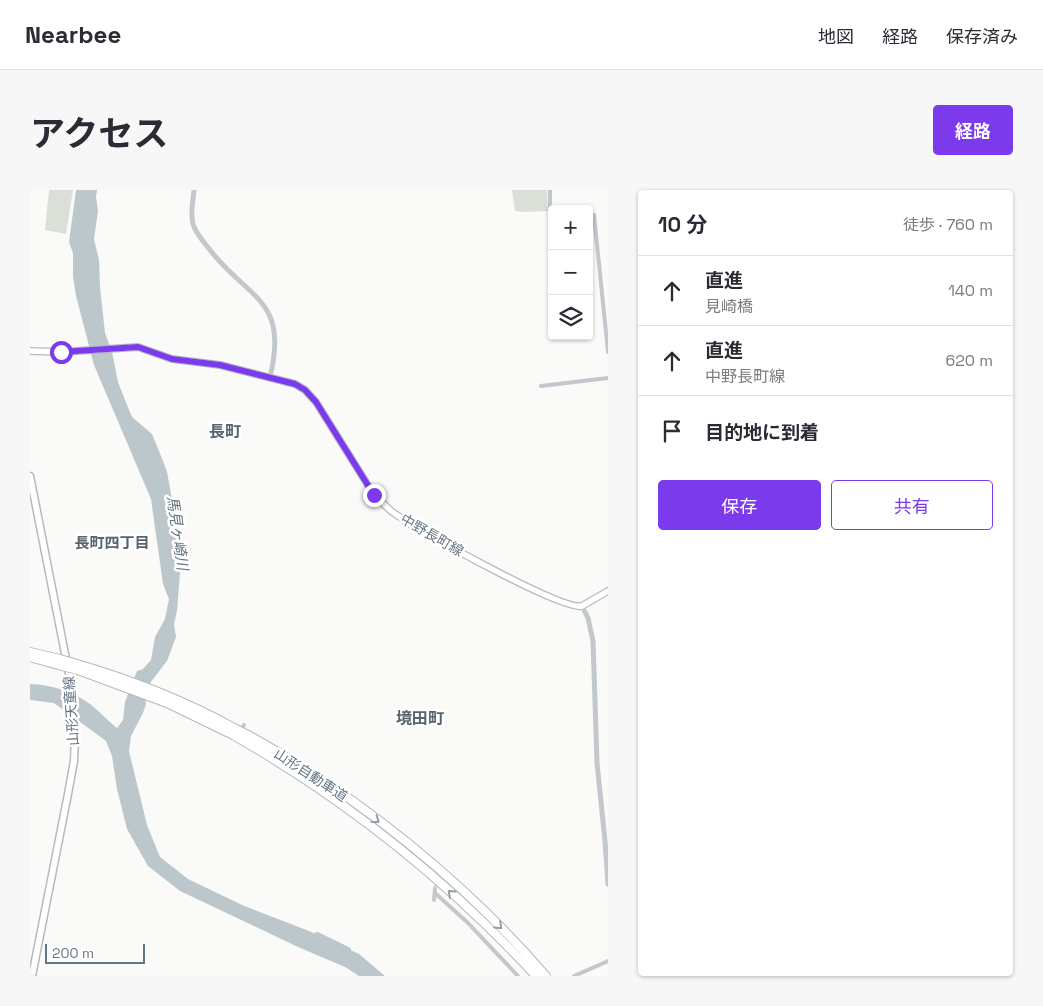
<!DOCTYPE html>
<html lang="ja">
<head>
<meta charset="utf-8">
<style>
  :root { --surface:#fff; --page:#f7f7f7; --text:#2b2b33; --muted:#7c7c81; --line:#e1e1e2; --accent:#7c3aed }
  body { margin:0; font-family:"Space Grotesk","Noto Sans JP",sans-serif; background:var(--page); color:var(--text) }
  .controls { position:absolute; right:15px; top:15px; display:grid; overflow:hidden; border-radius:5px; box-shadow:0 1px 4px #0004 }
  .controls button { width:45px; height:45px; display:grid; place-items:center; padding:0; border:0; border-bottom:1px solid var(--line); background:var(--surface); color:var(--text); font:25px sans-serif }
  .scale { position:absolute; left:15px; bottom:12px; width:100px; box-sizing:border-box; padding-left:5px; border:2px solid #657683; border-top:0; font-size:14px; line-height:18px; white-space:nowrap; color:#657683; -webkit-text-stroke:4px #fff; paint-order:stroke }
  .stop { position:absolute; width:15px; height:15px; margin:-11px; border:4px solid #7c3aed; border-radius:50%; background:#fff }
  .stop.end { background:#7c3aed; border-color:#fff; box-shadow:0 1px 5px #0008 }
  .list { margin:0; padding:0; list-style:none }
  h2 { display:flex; justify-content:space-between; align-items:center; height:65px; margin:0; padding:0 20px; font-size:21px }
  h2 small { font-size:16px; font-weight:400; color:var(--muted) }
  .list li { display:grid; grid-template-columns:32px 1fr auto; gap:15px; align-items:center; box-sizing:border-box; height:70px; padding:0 20px; border-top:1px solid var(--line) }
  .list b { display:block; font-size:19px; white-space:nowrap }
  .list p { margin:0; font-size:16px; white-space:nowrap; color:var(--muted) }
  .list em { font-size:16px; font-style:normal; color:var(--muted) }
  .actions { display:flex; gap:10px; padding:15px 20px }
  .actions a { flex:1; padding:11px 0; border:1px solid var(--accent); border-radius:5px; text-align:center; font-size:18px; color:var(--accent) }
  .actions .main { background:var(--accent); color:#fff }
  .icon { flex:none; width:28px; height:28px; fill:none; stroke:currentColor; stroke-width:2; stroke-linecap:round; stroke-linejoin:round }
  .map { position:relative; flex:none; width:578px; height:786px; overflow:hidden; border-radius:5px }
  header { display:flex; align-items:center; gap:30px; box-sizing:border-box; height:70px; padding:0 25px; background:var(--surface); border-bottom:1px solid var(--line) }
  header strong { font-size:24px }
  nav { display:flex; gap:28px; margin-inline-start:auto; font-size:18px }
  .intro { display:flex; align-items:center; justify-content:space-between; box-sizing:border-box; height:120px; padding:0 30px }
  h1 { margin:0; font-size:35px }
  .button { padding:12px 22px; border-radius:5px; background:var(--accent); color:#fff; font-size:18px; font-weight:700 }
  main { display:flex; gap:30px; padding:0 30px }
  aside { flex:1; background:var(--surface); border-radius:5px; box-shadow:0 1px 4px #0004 }
  .map>svg:first-child { display:block }
  .green { fill:#dadfd7 }
  .water { fill:#bbc7cb }
  .lines { fill:none; stroke-linecap:round; stroke-linejoin:round }
  .river { stroke:#bbc7cb; stroke-width:6 }
  .minor-tunnel { stroke:#d5d9db; stroke-width:4; stroke-dasharray:4 2; stroke-linecap:butt }
  .secondary-casing { stroke:#b3babf; stroke-width:8 }
  .primary-casing { stroke:#b5babe; stroke-width:9 }
  .motorway-casing { stroke:#b4b9bd; stroke-width:10 }
  .minor { stroke:#c3c8cc; stroke-width:4 }
  .tertiary { stroke:#c3c8cc; stroke-width:5 }
  .secondary { stroke:#fff; stroke-width:5.5 }
  .primary { stroke:#fff; stroke-width:6 }
  .motorway { stroke:#fff; stroke-width:8 }
  .motorway-bridge-casing { stroke:#b4b9bd; stroke-width:10; stroke-linecap:butt }
  .motorway-bridge { stroke:#fff; stroke-width:8 }
  .oneway { stroke:#939fa8 }
  .route { stroke:#7c3aed; stroke-width:6 }
  .labels { text-anchor:middle; dominant-baseline:central; stroke-width:5; stroke-linejoin:round; paint-order:stroke }
  .street-label { font-size:14px; fill:#657683; stroke:#fff }
  .water-label { font-size:15px; font-style:italic; fill:#60757c; stroke:#fff }
  .neighbourhood-label { font-size:15px; font-weight:bold; fill:#57646e; stroke:#fff }
  .quarter-label { font-size:16px; font-weight:bold; fill:#57646e; stroke:#fff }
</style>
</head>
<body>
<header>
<strong>Nearbee</strong>
<nav><a>地図</a><a>経路</a><a>保存済み</a></nav>
</header>
<div class="intro"><h1>アクセス</h1><a class="button">経路</a></div>
<main>
<div class="map">
<svg width="578" height="786" viewBox="0 0 578 786">
  <rect width="100%" height="100%" fill="#fafaf8"/>
  <path class="green" d="M19,0h24l-7,44 -21,-4z
    M482,0h35l1,21 -23,1 -10,-1z"/>
  <path class="water" d="M46,0h21l-1,7 2,14 -4,28 5,21 1,27 5,46 7,19 6,30 9,23 5,12 20,17 11,27 4,11 9,49 -1,11 5,41 -3,38 -3,13 2,13 -9,24 -17,22 -5,14 1,7 -3,9 -12,23 -2,15 18,74 13,32 28,22 54,26 67,26 50,23 26,22h-26l-14,-9 -47,-20 -118,-56 -32,-25 -21,-37 -10,-40 -5,-33 -6,-15 -52,-38 -24,-3v-16c22,1 42,7 60,20 9,7 18,17 27,24l6,-8 2,-18 12,-31 6,-2 8,-9 4,-23 10,-18 4,-20 -6,-15 -12,-85 -57,-134 -18,-69 -3,-20v-23l-4,-11z"/>
  <g class="lines">
    <path class="river" d="M287,745l31,15"/>
    <path class="minor-tunnel" d="M405,699l5,-24"/>
    <defs>
      <path id="secondary" d="M0,161l31,1 77,-5 34,12 48,6 75,19 10,6 11,12 58,93 17,16 19,13c24,14 153,87 172,82l26,-15"/>
      <path id="primary" d="M0,286l39,198 5,42 1,20 -1,25 -6,33 -36,182"/>
      <path id="motorway" d="M0,462l30,7
        M0,467l32,9
        M47,474c55,16 109,37 159,65
        M48,480l89,33 66,32
        M218,545c109,60 216,146 298,241
        M215,552c108,63 206,142 291,234"/>
    </defs>
    <use href="#secondary" class="secondary-casing"/>
    <use href="#primary" class="primary-casing"/>
    <use href="#motorway" class="motorway-casing"/>
    <path class="minor" d="M520,0v24
      M564,25l14,137
      M511,196l67,-8
      M213,537l1,-2
      M405,703l33,30 50,53
      M404,710l1,-11
      M544,786l34,-15"/>
    <path class="tertiary" d="M164,0c-1,11 -4,23 -1,34 3,10 11,18 17,26 39,50 79,49 60,127
      M552,416l6,12 5,23 4,122 8,78 3,43"/>
    <use href="#secondary" class="secondary"/>
    <use href="#primary" class="primary"/>
    <use href="#motorway" class="motorway"/>
    <defs>
      <path id="motorway-bridge" d="M30,469l17,5
        M32,476l16,4
        M206,539l12,6
        M203,545l12,7"/>
    </defs>
    <use href="#motorway-bridge" class="motorway-bridge-casing"/>
    <use href="#motorway-bridge" class="motorway-bridge"/>
  </g>
  <defs><path id="oneway-chevron" d="M-2-3.5L2.5 0L-2 3.5" fill="none" stroke-width="1.6" stroke-linecap="round" stroke-linejoin="round" transform="scale(1.25)"/></defs>
  <g class="oneway">
    <use href="#oneway-chevron" transform="translate(346 630) rotate(37)"/>
    <use href="#oneway-chevron" transform="translate(421 703) rotate(-138)"/>
    <use href="#oneway-chevron" transform="translate(469 736) rotate(44)"/>
  </g>
  <g class="lines">
    <path class="route" d="M31,162l77,-5 34,12 48,6 75,19 10,6 11,12 58,93"/>
  </g>
  <g class="labels">
    <g class="street-label">
      <text transform="translate(402 345) rotate(30)">中野長町線</text>
      <text transform="translate(41 521) rotate(-94)">山形天童線</text>
      <text transform="translate(281 585) rotate(33)">山形自動車道</text>
    </g>
    <g class="water-label">
      <text transform="translate(148 343) rotate(82)">馬見ヶ崎川</text>
    </g>
    <g class="neighbourhood-label">
      <text x="82" y="352">長町四丁目</text>
    </g>
    <g class="quarter-label">
      <text x="195" y="241">長町</text>
      <text x="390" y="528">境田町</text>
    </g>
  </g>
</svg>
<div class="controls">
<button>+</button>
<button>−</button>
<button><svg class="icon" aria-label="layers" viewBox="0 0 24 24"><path d="M12 4l9 5-9 5-9-5zM3 14l9 5 9-5"/></svg></button>
</div>
<div class="scale">200 m</div>
<div class="stop" style="left:31px;top:162px"></div>
<div class="stop end" style="left:344px;top:305px"></div>
</div>
<aside>
<h2>10 分<small>徒歩 · 760 m</small></h2>
<ul class="list">
<li><svg class="icon" aria-label="ahead" viewBox="0 0 24 24"><path d="M12 20V5M6 11l6-6 6 6"/></svg><div><b>直進</b><p>見崎橋</p></div><em>140 m</em></li>
<li><svg class="icon" aria-label="ahead" viewBox="0 0 24 24"><path d="M12 20V5M6 11l6-6 6 6"/></svg><div><b>直進</b><p>中野長町線</p></div><em>620 m</em></li>
<li><svg class="icon" aria-label="arrive" viewBox="0 0 24 24"><path d="M6 21V4h12l-3 4 3 4H6"/></svg><div><b>目的地に到着</b></div></li>
</ul>
<div class="actions"><a class="main">保存</a><a>共有</a></div>
</aside>
</main>
</body>
</html>
